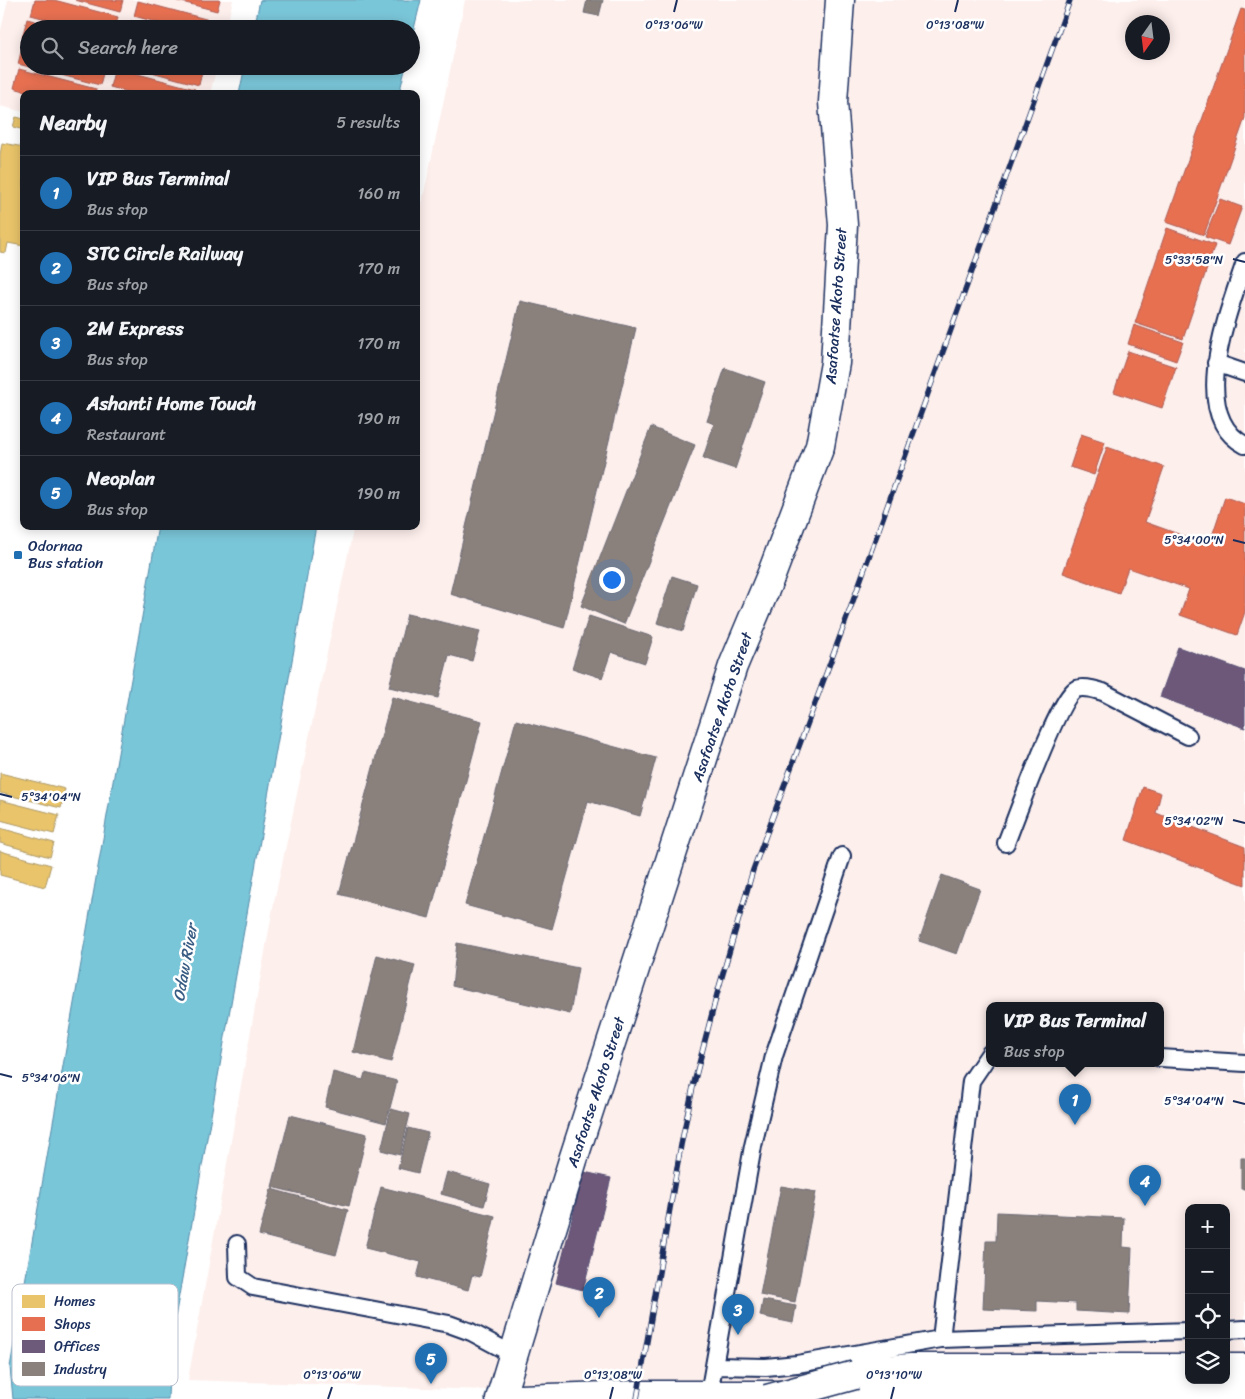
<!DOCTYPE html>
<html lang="en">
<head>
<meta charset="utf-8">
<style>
  :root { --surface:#171b24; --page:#20242c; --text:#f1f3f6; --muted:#9ea1a6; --line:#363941; --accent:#1f6fb2 }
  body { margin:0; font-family:Sriracha,sans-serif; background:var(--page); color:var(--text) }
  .controls { position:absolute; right:15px; bottom:15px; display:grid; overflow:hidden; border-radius:10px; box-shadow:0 2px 12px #0003 }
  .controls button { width:45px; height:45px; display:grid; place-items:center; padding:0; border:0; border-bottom:1px solid var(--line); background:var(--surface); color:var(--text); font:25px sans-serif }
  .compass { position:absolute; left:1125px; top:15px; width:45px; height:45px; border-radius:50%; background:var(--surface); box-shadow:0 2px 12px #0003; rotate:194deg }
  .you { position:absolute; left:611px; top:579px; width:18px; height:18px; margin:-12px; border:4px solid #fff; border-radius:50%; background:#1a73e8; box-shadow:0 0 0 8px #1a73e833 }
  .badge { display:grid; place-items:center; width:32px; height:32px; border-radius:50%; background:var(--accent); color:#fff; font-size:16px; font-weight:700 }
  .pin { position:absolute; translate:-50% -41px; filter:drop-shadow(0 1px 2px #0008) }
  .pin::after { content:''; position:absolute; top:26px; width:18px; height:15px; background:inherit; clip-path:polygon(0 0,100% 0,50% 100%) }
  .popup { position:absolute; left:986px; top:1002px; width:178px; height:65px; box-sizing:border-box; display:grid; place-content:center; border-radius:10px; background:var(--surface); filter:drop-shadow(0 1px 4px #0005); font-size:16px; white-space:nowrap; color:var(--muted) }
  .popup b { font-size:19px; color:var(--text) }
  .popup::after { content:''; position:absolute; left:50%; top:100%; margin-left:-10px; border:10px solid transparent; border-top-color:var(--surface) }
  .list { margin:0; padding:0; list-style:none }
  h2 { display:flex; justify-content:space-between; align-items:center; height:65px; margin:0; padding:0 20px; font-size:21px }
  h2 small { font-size:16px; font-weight:400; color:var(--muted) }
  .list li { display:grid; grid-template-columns:32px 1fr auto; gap:15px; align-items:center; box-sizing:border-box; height:75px; padding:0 20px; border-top:1px solid var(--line) }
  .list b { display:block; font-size:19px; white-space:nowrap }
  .list p { margin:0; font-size:16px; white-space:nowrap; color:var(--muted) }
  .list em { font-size:16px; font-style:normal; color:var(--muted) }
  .icon { flex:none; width:28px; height:28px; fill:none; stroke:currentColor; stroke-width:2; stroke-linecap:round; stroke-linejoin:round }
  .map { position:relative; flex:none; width:1245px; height:1399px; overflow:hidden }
  .search { position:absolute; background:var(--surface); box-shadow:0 2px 12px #0003; left:20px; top:20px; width:400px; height:55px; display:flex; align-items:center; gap:12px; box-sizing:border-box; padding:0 18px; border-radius:28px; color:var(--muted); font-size:19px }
  .panel { position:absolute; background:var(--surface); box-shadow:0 2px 12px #0003; left:20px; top:90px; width:400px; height:440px; border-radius:10px }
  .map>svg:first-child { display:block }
  .built { fill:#fdefec; fill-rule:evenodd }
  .water { fill:#7ac6d9; stroke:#548aa8 }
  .homes { fill:#e9c46a; stroke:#ab9766 }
  .shops { fill:#e76f51; stroke:#aa5c55 }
  .offices { fill:#6d597a; stroke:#544c72 }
  .industry { fill:#8a817c; stroke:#696873 }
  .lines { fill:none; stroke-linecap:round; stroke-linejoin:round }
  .service-casing { stroke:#1b2f5e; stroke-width:20 }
  .minor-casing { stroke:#1b2f5e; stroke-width:31 }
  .primary-casing { stroke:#1b2f5e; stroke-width:31 }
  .service { stroke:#fff; stroke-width:16 }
  .minor { stroke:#fff; stroke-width:28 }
  .primary { stroke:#fff; stroke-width:28 }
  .rail-casing { stroke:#1b2f5e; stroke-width:5.5 }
  .rail { stroke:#fff; stroke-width:4; stroke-dasharray:11; stroke-linecap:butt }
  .primary-bridge-casing { stroke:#1b2f5e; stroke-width:31; stroke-linecap:butt }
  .primary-bridge { stroke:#fff; stroke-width:28 }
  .ticks { fill:none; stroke:#1b2f5e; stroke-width:2 }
  .poi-dot { fill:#1f6fb2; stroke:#fff; stroke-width:2 }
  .labels { text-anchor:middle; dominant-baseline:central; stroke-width:5; stroke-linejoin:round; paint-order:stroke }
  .street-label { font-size:15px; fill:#1b2f5e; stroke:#fff }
  .poi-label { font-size:15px; fill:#1b2f5e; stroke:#fff; text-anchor:start }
  .water-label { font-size:16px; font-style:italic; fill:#385c83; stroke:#fff }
  .key { fill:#fff; stroke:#bbc1cf; stroke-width:1 }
  .key-label { font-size:14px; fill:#1b2f5e }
  .ticks-label { font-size:12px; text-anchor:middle; fill:#1b2f5e; stroke:#fff; stroke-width:5; stroke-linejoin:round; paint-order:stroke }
</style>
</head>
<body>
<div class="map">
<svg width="1245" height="1399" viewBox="0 0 1245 1399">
  <rect width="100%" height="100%" fill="#fff"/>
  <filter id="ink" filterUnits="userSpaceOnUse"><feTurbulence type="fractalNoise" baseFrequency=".02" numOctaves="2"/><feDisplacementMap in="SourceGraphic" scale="10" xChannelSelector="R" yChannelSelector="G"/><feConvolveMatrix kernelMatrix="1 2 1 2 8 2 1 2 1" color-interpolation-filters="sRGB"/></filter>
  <g filter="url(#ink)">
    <path class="built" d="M8,0h225l-7,29h-197v37h188l-7,28h-186v18l-24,-6v-72z
      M465,0h780v1399h-493l-564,-19 86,-478 80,-376h62v-295zM1132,22h30v30h-30zM990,1006h170v58h-170zM1189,1208h37v172h-37z"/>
    <path class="water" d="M260,0h161l-10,41v-12h-157z
      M245,66h161l-7,28h-160z
      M158,526h158l-146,820 -2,53h-155l-3,-32z"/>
    <path class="homes" d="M16,117l8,2v11l-11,-3z
      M2,143l22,4v99l-16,-3 -2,10 -6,-1v-97z
      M0,773l65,16 -4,19 -61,-15z
      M0,800l59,15 -5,19 -54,-14z
      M0,828l54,15 -4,14 -50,-14z
      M0,851l51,14 -6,22 -45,-12z"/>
    <path class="shops" d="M35,0h19l64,17 -3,12h-32l-52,-14z
      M75,0h48l-3,12z
      M174,0h46l-3,11z
      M138,1l79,21 -2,7h-34l-47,-13z
      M1241,9l4,1v108l-41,117 -38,-13z
      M27,19l38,10h-36v10l-7,-1z
      M131,21l28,8h-31z
      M23,44l6,1v21h76l-5,19 -82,-21z
      M130,66h70l3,1 -4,18z
      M115,68l80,21 -1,5h-58l-26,-7z
      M19,69l77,20 -1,5h-60l-21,-6z
      M1220,199l22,8 -14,38 -23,-8z
      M1167,228l48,17 -32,94 -48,-16z
      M1134,325l49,17 -7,19 -48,-17z
      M1128,351l48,16 -14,41 -48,-16z
      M1081,434l24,8 -11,33 -24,-8z
      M1107,447l57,20 -19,55 64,23 16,-48 20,7v108l-8,23 -57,-20 9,-26 -61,-21 -9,25 -56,-20z
      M1143,787l18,6 -5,20 89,34v38l-119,-45z"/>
    <path class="offices" d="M1178,647l67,24v57l-85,-31z
      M584,1172l27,6 -28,112 -27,-7z"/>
    <path class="industry" d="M587,0h16l-4,16 -15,-3z
      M520,301l116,27 -72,300 -114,-34z
      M725,368l40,14 -30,87 -32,-11 11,-34 -7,-3z
      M651,427l44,18 -71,179 -43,-18z
      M672,576l25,8 -14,47 -26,-8z
      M407,614l73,17 -8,30 -23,-6 -11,43 -49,-11z
      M589,616l64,21 -8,26 -34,-11 -9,26 -30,-10z
      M392,697l90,24 -53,197 -90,-24z
      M516,720l140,38 -16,58 -52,-15 -36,128 -87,-24z
      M942,875l38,14 -23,65 -38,-13z
      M457,943l121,25 -8,46 -118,-28z
      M377,955l38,10 -24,97 -38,-10z
      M333,1072l30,8 2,-7 32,8 -11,42 -61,-16z
      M391,1109l19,5 -10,41 -19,-5z
      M290,1115l77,19 -18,72 -77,-19z
      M408,1128l20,5 -10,40 -20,-5z
      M1241,1158h4v31h-4z
      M447,1172l43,12 -6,22 -43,-12z
      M781,1186l35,6 -21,110 -35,-7z
      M381,1187l114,29 -15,61 -8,-2 -4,15 -51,-13 4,-15 -56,-14z
      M271,1189l77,21 -12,45 -77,-20z
      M997,1212l127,6 -1,29 9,1 -3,66 -53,-3v-8l-39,-2v10l-54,-2 3,-68h10z
      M763,1300l33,6 -3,17 -33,-7z"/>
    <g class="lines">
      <defs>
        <path id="service" d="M1245,262c-15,46 -59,153 0,183
          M1216,363l29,10
          M1006,843c10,-25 53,-146 70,-154 9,-3 19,1 27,3l85,44
          M990,1053l-19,28 -30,258 248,-8
          M1160,1058l85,5
          M237,1244l1,33 15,10 196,37 22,8 43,23
          M1226,1330l19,-1
          M715,1366l51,1 31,-3 144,-25
          M709,1394l44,-248 21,-90 68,-200"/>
        <path id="minor" d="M500,1399l73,-239 160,-494 39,-93 48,-127 15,-83 8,-138 -10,-123 7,-102"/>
        <path id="primary" d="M1226,1368h19
          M855,1375l15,-4 41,-3h278
          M519,1399l119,-4h195l412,-6"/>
      </defs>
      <use href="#service" class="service-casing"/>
      <use href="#minor" class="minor-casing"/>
      <use href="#primary" class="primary-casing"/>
      <use href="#service" class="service"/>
      <use href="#minor" class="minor"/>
      <use href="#primary" class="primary"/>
      <defs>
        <path id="rail" d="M637,1399l44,-254 12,-58 24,-93 36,-124 96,-258 221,-612"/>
      </defs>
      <use href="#rail" class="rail-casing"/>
      <use href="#rail" class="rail"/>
      <defs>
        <path id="primary-bridge" d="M767,1399l88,-24"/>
      </defs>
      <use href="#primary-bridge" class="primary-bridge-casing"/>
      <use href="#primary-bridge" class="primary-bridge"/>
    </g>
  </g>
  <path class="ticks" d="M674,12l3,-12M955,12l3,-12M1233,259l12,3M1233,540l12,3M0,794l12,3M1233,820l12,3M0,1074l12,3M1233,1101l12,3M328,1399l4,-12M610,1399l3,-12M891,1399l3,-12"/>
  <rect class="poi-dot" x="13" y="550" width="10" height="10" rx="2.5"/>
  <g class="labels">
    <g class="street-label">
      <text transform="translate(836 306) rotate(-86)">Asafoatse Akoto Street</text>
      <text transform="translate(722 707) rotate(-71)">Asafoatse Akoto Street</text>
      <text transform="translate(596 1092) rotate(-72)">Asafoatse Akoto Street</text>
    </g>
    <g class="poi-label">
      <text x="28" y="546">Odornaa<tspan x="28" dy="17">Bus station</tspan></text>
    </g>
    <g class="water-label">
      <text transform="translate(185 963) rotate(-80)">Odaw River</text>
    </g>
  </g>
  <rect x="12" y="1284" width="166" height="102" rx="8" class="key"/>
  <rect x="22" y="1295" width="23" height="13" fill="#e9c46a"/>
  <rect x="22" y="1317" width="23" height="14" fill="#e76f51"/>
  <rect x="22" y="1340" width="23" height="13" fill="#6d597a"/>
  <rect x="22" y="1362" width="23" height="14" fill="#8a817c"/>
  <g class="key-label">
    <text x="54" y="1306">Homes</text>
    <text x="54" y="1329">Shops</text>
    <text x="54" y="1351">Offices</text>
    <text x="54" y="1374">Industry</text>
  </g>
  <g class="ticks-label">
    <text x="674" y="29">0°13'06"W</text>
    <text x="955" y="29">0°13'08"W</text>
    <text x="1194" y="264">5°33'58"N</text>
    <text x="1194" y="544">5°34'00"N</text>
    <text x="51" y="801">5°34'04"N</text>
    <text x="1194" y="825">5°34'02"N</text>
    <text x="51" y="1082">5°34'06"N</text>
    <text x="1194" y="1105">5°34'04"N</text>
    <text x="332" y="1379">0°13'06"W</text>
    <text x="613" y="1379">0°13'08"W</text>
    <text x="894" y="1379">0°13'10"W</text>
  </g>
</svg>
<div class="controls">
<button>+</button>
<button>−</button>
<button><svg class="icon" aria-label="locate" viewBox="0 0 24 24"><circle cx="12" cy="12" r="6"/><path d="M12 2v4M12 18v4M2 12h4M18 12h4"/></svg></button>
<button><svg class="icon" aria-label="layers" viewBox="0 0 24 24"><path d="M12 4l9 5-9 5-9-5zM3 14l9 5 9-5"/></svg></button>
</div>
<svg class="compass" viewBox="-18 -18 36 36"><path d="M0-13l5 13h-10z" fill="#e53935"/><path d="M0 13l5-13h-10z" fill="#9ea1a6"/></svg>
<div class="you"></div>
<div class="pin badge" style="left:1075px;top:1125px">1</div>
<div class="popup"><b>VIP Bus Terminal</b>Bus stop</div>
<div class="pin badge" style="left:599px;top:1318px">2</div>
<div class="pin badge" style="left:738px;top:1335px">3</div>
<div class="pin badge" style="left:1145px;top:1206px">4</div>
<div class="pin badge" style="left:431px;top:1384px">5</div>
<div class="search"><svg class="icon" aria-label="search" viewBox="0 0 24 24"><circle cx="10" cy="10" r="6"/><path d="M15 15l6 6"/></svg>Search here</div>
<section class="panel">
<h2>Nearby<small>5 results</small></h2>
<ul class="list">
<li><span class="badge">1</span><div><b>VIP Bus Terminal</b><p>Bus stop</p></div><em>160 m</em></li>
<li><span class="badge">2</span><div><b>STC Circle Railway</b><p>Bus stop</p></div><em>170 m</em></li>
<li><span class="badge">3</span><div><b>2M Express</b><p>Bus stop</p></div><em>170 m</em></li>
<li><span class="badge">4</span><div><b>Ashanti Home Touch</b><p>Restaurant</p></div><em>190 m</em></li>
<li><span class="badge">5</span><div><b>Neoplan</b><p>Bus stop</p></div><em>190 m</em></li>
</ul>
</section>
</div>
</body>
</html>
